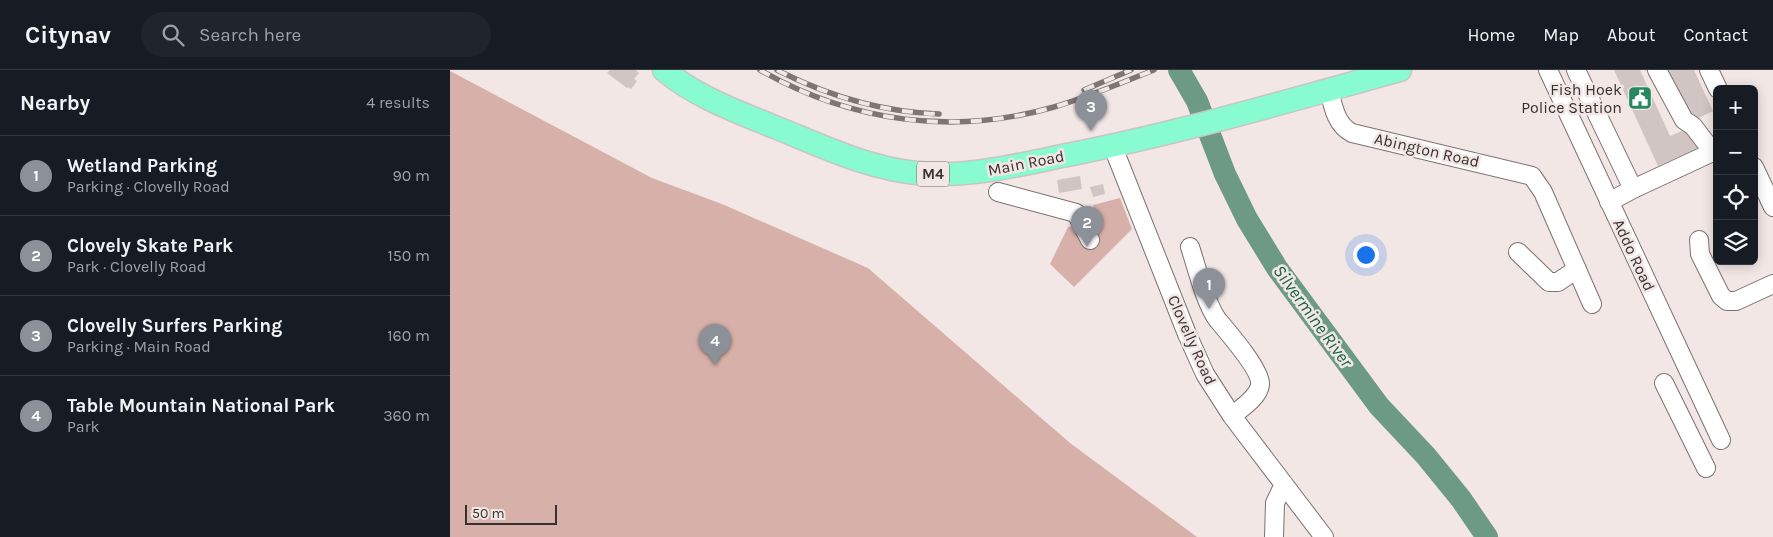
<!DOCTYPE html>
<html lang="en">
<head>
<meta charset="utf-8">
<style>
  :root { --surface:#171b24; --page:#20242c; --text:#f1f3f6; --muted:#9ea1a6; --line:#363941; --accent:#8c9099 }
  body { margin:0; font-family:Karla,sans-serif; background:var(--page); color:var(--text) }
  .controls { position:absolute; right:15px; top:15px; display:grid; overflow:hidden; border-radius:8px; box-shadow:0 2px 12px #0003 }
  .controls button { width:45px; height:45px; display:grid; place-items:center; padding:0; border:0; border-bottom:1px solid var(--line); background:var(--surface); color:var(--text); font:25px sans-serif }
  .scale { position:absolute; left:15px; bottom:12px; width:92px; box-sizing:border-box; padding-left:5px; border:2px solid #363231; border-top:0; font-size:14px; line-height:18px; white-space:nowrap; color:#363231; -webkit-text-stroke:4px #f2e7e5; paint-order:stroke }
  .you { position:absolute; left:915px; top:184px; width:18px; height:18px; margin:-12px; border:4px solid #fff; border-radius:50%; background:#1a73e8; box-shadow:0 0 0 8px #1a73e833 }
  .badge { display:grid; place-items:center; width:32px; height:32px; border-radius:50%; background:var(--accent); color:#fff; font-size:16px; font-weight:700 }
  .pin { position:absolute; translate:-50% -41px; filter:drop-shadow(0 1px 2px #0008) }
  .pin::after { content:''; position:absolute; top:26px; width:18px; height:15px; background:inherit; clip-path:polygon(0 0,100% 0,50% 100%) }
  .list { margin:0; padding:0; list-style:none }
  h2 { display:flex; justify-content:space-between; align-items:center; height:65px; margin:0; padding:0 20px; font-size:21px }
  h2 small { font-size:16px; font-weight:400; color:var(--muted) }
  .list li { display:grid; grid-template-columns:32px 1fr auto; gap:15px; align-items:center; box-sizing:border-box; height:80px; padding:0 20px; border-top:1px solid var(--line) }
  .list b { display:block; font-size:19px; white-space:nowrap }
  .list p { margin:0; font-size:16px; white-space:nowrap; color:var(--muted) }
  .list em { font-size:16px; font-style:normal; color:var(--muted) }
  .icon { flex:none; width:28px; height:28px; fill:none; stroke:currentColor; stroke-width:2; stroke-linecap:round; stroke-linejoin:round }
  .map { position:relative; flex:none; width:1323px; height:467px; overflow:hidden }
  header { display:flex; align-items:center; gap:30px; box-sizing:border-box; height:70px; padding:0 25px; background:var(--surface); border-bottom:1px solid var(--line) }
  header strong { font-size:24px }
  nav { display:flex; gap:28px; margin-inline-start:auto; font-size:18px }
  .search { width:350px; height:45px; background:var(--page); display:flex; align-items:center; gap:12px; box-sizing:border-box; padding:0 18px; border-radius:28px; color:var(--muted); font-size:19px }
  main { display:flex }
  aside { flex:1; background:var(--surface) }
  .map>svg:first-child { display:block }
  .green { fill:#d7b1a9 }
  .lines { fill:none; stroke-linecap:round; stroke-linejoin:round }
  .river { stroke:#6d9a84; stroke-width:22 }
  .building { fill:#d0c5c3 }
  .minor-casing { stroke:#7b716f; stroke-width:20 }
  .major-casing { stroke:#c7c6c5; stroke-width:25 }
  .minor { stroke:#fff; stroke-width:18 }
  .major { stroke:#88fbd1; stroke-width:22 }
  .rail-casing { stroke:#7d7675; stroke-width:5.5 }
  .rail { stroke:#f2e7e5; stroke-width:4; stroke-dasharray:11; stroke-linecap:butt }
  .labels { text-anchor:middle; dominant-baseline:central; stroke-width:5; stroke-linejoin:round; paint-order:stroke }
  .shield { fill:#f2e7e5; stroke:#6e6867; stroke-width:1 }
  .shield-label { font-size:15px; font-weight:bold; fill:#363231 }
  .poi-label { font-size:16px; fill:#363231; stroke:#f2e7e5; text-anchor:end }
  .street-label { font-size:16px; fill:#363231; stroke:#f2e7e5 }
  .water-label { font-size:18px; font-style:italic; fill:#156446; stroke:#f2e7e5 }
</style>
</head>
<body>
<header>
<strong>Citynav</strong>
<div class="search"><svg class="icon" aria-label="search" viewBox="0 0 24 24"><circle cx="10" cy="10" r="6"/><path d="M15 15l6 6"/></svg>Search here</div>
<nav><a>Home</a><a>Map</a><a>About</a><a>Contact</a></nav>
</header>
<main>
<aside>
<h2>Nearby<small>4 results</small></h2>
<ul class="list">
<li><span class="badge">1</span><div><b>Wetland Parking</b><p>Parking · Clovelly Road</p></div><em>90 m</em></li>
<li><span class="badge">2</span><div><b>Clovely Skate Park</b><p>Park · Clovelly Road</p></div><em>150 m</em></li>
<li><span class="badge">3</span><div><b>Clovelly Surfers Parking</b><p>Parking · Main Road</p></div><em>160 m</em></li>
<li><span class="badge">4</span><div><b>Table Mountain National Park</b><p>Park</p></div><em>360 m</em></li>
</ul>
</aside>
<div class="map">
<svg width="1323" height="467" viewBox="0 0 1323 467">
  <rect width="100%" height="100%" fill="#f2e7e5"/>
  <path class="green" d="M0,1l202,107 70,26 146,64 202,175 127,94h-747z
    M670,128l12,31 -58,58 -24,-23 18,-37 30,-5 -5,-17z"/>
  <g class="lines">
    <path class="river" d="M729,0l18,31 28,73 22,45 30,49 102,138 47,50 35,43 26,38"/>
  </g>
  <path class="building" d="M160,0h26l3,3 -5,6 3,2 -6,8 -3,-2 -1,1 -20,-15z
    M1164,0h26l30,66 21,-9 9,20 -42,19z
    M1218,0h26l19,41 -21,10z
    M630,106l2,13 -23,4 -2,-13z
    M653,114l2,10 -12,3 -3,-10z"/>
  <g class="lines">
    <defs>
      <path id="minor" d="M1098,0l173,370
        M1126,0l57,119 -24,13
        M1207,0l27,50 9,6 20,26
        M1259,0l9,19
        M879,20c4,16 7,35 23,43l180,43 11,16 49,112
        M663,77l74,187 18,40 27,42 92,121
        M1304,97l19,40
        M1183,119l84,-39
        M548,122l78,21 14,27
        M1249,170l1,14 21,42 6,5h9l37,-17
        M740,177c7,21 15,55 27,72 10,12 45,52 43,66 -2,13 -19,23 -28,31
        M1068,182l31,30h9l19,-13
        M1214,313l42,85
        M824,467l1,-34 9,-19"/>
      <path id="major" d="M214,0c32,27 74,42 113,58 45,18 90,40 140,45 49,5 97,-7 145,-17 114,-22 226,-55 338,-86"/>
    </defs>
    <use href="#minor" class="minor-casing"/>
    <use href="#major" class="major-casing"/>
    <use href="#minor" class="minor"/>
    <use href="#major" class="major"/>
    <defs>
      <path id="rail" d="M310,0c91,52 193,66 294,37 34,-10 67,-24 100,-37
        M327,0c51,26 105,42 162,44
        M634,20l47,-20"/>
    </defs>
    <use href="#rail" class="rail-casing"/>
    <use href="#rail" class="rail"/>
  </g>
  <defs>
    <symbol id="civic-square" viewBox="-11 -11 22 22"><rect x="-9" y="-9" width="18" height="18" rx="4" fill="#258861" stroke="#f2e7e5"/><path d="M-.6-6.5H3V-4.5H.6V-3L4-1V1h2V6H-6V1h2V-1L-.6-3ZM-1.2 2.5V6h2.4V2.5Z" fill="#fff"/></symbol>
  </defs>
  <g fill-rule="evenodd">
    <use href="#civic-square" x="1176" y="14" width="28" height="28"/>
  </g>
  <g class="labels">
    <rect class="shield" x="467" y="91.5" width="32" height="25" rx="4"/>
    <g class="shield-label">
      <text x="483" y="104">M4</text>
    </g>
    <g class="poi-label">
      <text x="1172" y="19">Fish Hoek<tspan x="1172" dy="18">Police Station</tspan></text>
    </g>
    <g class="street-label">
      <text transform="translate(977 80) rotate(13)">Abington Road</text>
      <text transform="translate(576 93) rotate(-11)">Main Road</text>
      <text transform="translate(1184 185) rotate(65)">Addo Road</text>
      <text transform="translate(742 270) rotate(66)">Clovelly Road</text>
    </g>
    <g class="water-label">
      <text transform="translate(863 246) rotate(54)">Silvermine River</text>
    </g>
  </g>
</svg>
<div class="controls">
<button>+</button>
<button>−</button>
<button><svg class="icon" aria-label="locate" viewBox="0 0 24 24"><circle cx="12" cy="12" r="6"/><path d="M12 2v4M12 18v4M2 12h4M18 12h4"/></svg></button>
<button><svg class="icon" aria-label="layers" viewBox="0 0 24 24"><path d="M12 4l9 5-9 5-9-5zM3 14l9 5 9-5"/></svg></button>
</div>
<div class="scale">50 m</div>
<div class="you"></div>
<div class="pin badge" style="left:759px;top:239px">1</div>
<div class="pin badge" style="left:637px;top:177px">2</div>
<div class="pin badge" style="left:641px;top:61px">3</div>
<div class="pin badge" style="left:265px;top:295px">4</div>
</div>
</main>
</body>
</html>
